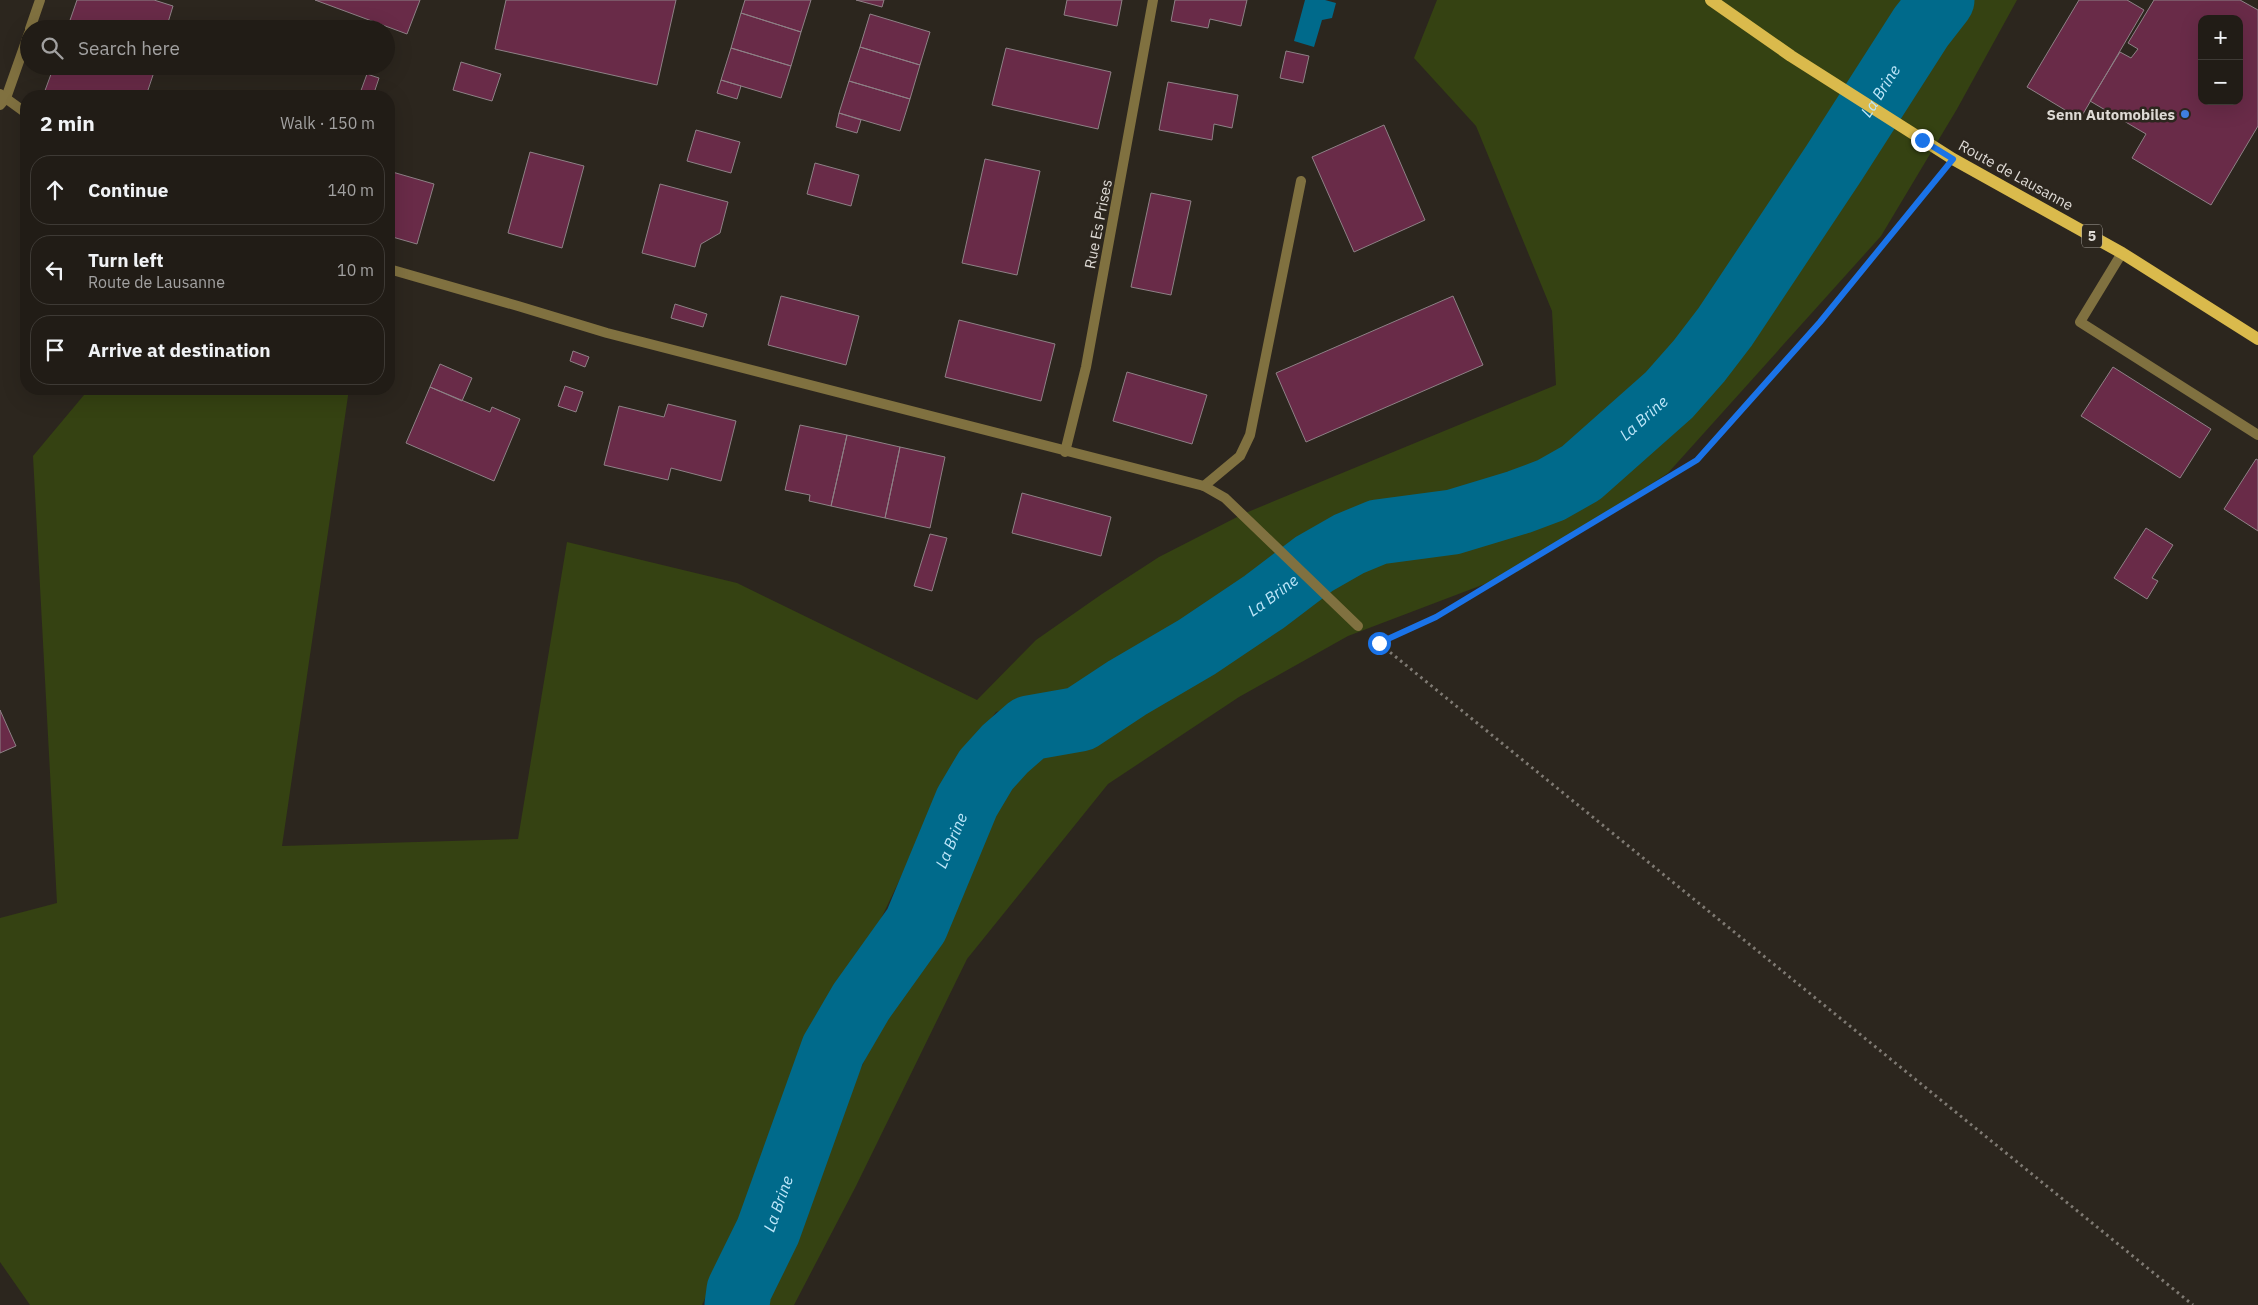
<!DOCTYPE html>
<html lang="en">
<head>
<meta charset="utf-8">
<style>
  :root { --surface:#211c16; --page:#2d2923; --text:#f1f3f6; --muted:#a2a1a1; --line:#3e3a35 }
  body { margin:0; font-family:"IBM Plex Sans",sans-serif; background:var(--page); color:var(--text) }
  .controls { position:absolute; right:15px; top:15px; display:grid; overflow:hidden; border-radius:10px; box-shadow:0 5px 20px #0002 }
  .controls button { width:45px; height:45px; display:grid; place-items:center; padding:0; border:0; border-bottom:1px solid var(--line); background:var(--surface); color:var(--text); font:25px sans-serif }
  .stop { position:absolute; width:15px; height:15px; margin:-11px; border:4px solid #1a73e8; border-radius:50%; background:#fff }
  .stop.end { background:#1a73e8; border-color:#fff; box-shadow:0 1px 5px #0008 }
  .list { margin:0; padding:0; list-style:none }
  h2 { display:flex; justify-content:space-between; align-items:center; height:65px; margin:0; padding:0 20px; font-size:21px }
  h2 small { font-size:16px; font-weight:400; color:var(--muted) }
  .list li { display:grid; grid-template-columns:32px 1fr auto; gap:15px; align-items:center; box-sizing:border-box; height:70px; margin:0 10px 10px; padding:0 10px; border:1px solid var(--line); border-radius:20px }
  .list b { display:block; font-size:19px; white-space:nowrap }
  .list p { margin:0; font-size:16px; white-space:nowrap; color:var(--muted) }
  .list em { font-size:16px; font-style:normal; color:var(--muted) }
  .icon { flex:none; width:28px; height:28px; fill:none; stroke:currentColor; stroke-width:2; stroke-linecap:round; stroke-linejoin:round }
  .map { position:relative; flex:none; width:2258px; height:1305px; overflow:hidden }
  .search { position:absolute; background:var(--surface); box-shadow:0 5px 20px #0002; left:20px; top:20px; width:375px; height:55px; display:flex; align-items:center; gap:12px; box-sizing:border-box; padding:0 18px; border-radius:28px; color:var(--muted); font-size:19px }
  .panel { position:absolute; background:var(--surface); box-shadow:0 5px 20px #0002; left:20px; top:90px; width:375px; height:305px; border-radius:20px }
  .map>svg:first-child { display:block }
  .green { fill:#354212 }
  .water { fill:#006a8b }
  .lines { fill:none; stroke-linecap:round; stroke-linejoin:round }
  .river { stroke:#006a8b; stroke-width:65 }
  .building { fill:#692b48; stroke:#8e8186; fill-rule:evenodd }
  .path { stroke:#7f7a73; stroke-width:3; stroke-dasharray:2.5 4; stroke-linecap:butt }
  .service { stroke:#807140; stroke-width:10 }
  .minor { stroke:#807140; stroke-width:10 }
  .primary { stroke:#daba4c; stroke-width:12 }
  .route { stroke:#1a73e8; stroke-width:6 }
  .shop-dot { fill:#3f7fe0; stroke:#2c261e; stroke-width:2 }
  .labels { text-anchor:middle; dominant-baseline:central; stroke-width:5; stroke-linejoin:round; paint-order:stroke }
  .shield { fill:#2c261e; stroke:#a9a49e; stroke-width:1 }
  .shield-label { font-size:14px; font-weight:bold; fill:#dedad5 }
  .poi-label { font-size:15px; font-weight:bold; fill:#dedad5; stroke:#2c261e; text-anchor:end }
  .street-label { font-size:15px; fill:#dedad5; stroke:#2c261e }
  .water-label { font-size:16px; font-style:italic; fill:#bee7fa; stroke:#2c261e }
</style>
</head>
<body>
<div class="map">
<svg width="2258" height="1305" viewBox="0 0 2258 1305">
  <rect width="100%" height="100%" fill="#2c261e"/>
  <path class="green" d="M1437,0h580l-60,109 -76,127 -213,237 -149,98 -171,65 -109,61 -131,87 -141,175 -111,227 -62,119h-43l25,-50 104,-229 62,-115 28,-82 84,-85 -38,-38 -20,6 -24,33 -37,61 -82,171 -151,328h-672l-30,-43v-344l57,-15 -24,-447 56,-67h260l-67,457 236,-7 49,-297 170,41 240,117 59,-60 66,-46 57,-37 84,-43 313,-129 -4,-74 -76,-185 -62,-68z"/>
  <path class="water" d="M1305,0h20l11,3 -4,15 -10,2 -8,27 -20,-6z"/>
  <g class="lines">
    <path class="river" id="s1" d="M737,1305l2,-15 29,-59 65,-181 28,-48 55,-77 51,-123 19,-32 19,-21 24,-21 51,-9 47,-31 70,-41 67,-45 50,-38 35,-20 29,-12 75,-10 66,-20 32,-12 30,-17 88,-78 30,-34 26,-34 109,-164 87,-136 21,-27"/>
  </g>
  <path class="building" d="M77,0h77l19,6 -7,23h-99z
    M315,0h105l-13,34z
    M506,0h170l-19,85 -162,-36z
    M745,0h66l-10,32 -60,-19z
    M856,0h28l-2,7z
    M1067,0h55l-5,26 -53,-11z
    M1175,0h72l-6,26 -31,-7 -2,9 -37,-7z
    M2079,0h48l17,10 -64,109 -53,-32z
    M2154,0h86l18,10v116l-47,79 -79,-47 14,-24 -56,-33 30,-49 11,6 7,-9 -10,-6zM2202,19h37v82h-37z
    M741,13l60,19 -10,34 -60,-18z
    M870,14l60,18 -10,33 -60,-18z
    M860,47l60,18 -10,34 -61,-18z
    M731,48l60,18 -10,32 -60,-18z
    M1006,48l105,24 -13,57 -106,-24z
    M1286,51l23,5 -6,27 -23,-5z
    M461,62l40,12 -9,27 -39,-11z
    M54,66h93l8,3 -9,27h-103z
    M367,74l12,4 -6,18h-14z
    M721,80l20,6 -4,13 -20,-6z
    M849,81l61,18 -10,32 -61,-18z
    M1168,82l70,13 -6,33 -18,-4 -2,16 -53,-10z
    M839,113l22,7 -4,13 -21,-6z
    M1384,125l41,95 -71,32 -42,-95z
    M696,130l44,12 -9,31 -44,-12z
    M530,152l54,14 -22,82 -54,-15z
    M985,159l55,12 -23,104 -55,-12z
    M815,163l44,12 -8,31 -44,-12z
    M389,171l45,13 -17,60 -28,-8z
    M660,184l68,18 -8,31 -19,11 -6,23 -53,-14z
    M1151,193l40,8 -20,94 -40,-8z
    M781,296l78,20 -13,49 -78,-20z
    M1453,296l30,69 -177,77 -30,-69z
    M675,304l32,10 -4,13 -32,-9z
    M959,320l96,24 -14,57 -96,-24z
    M573,351l16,6 -4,10 -15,-6z
    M440,364l32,14 -10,23 -32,-14z
    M2113,367l98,62 -31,49 -99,-62z
    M1127,372l80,23 -15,49 -79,-23z
    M565,386l18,6 -7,20 -18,-6z
    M430,387l60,25 2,-5 28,12 -26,62 -88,-38z
    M668,404l68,17 -15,60 -50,-13 -3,12 -64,-15 15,-59 45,11z
    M800,425l47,10 -16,71 -22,-5 1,-6 -25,-5z
    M847,435l53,12 -15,71 -54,-12z
    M900,447l45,10 -15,71 -45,-10z
    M2256,459l2,1v71l-34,-22z
    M1022,493l89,24 -10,39 -89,-23z
    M2146,528l27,17 -21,33 6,3 -11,18 -33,-21z
    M930,534l17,4 -15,53 -18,-5z
    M0,710l16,36 -16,7z"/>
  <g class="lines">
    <path class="path" d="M1375,640l818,665
      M1379,643l57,-26 261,-157 122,-138 118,-143"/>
    <path class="service" d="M30,29l10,-29
      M0,105l6,-7 23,-65
      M2122,253l-42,69 178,113
      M1204,486l36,-30 10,-21 51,-254"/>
    <path class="minor" d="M0,94l26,19
      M389,269l129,37 89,27 597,153 21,12 133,128
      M1065,452l21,-85 67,-367"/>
    <path class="primary" d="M1711,0l80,56 162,103 169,94 136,86"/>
  </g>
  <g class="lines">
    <path class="route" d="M1379,643l57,-26 261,-157 123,-138 133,-163 -31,-19"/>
  </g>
  <circle class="shop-dot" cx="2185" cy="114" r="5"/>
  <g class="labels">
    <rect class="shield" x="2082" y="224.5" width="20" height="23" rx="4"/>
    <g class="shield-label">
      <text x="2092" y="236">5</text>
    </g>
    <g class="poi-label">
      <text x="2175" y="114">Senn Automobiles</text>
    </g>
    <g class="street-label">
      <text transform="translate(2016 175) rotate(29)">Route de Lausanne</text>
      <text transform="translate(1098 224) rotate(-79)">Rue Es Prises</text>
    </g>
    <g class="water-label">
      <text stroke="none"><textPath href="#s1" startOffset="1760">La Brine</textPath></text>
      <text stroke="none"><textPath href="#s1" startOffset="1355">La Brine</textPath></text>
      <text stroke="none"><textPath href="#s1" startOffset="935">La Brine</textPath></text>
      <text stroke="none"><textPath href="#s1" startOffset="515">La Brine</textPath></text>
      <text stroke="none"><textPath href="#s1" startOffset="110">La Brine</textPath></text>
    </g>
  </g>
</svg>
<div class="controls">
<button>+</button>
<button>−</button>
</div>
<div class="stop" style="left:1379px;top:643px"></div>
<div class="stop end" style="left:1922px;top:140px"></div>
<div class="search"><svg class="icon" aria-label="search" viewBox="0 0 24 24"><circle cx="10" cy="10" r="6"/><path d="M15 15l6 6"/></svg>Search here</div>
<section class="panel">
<h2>2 min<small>Walk · 150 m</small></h2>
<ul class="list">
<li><svg class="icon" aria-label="ahead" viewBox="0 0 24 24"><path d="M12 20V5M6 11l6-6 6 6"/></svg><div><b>Continue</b></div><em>140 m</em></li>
<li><svg class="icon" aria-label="left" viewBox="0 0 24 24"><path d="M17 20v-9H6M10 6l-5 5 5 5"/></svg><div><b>Turn left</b><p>Route de Lausanne</p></div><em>10 m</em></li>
<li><svg class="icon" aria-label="arrive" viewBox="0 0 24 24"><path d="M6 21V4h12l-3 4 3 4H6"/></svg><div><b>Arrive at destination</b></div></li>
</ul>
</section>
</div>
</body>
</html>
